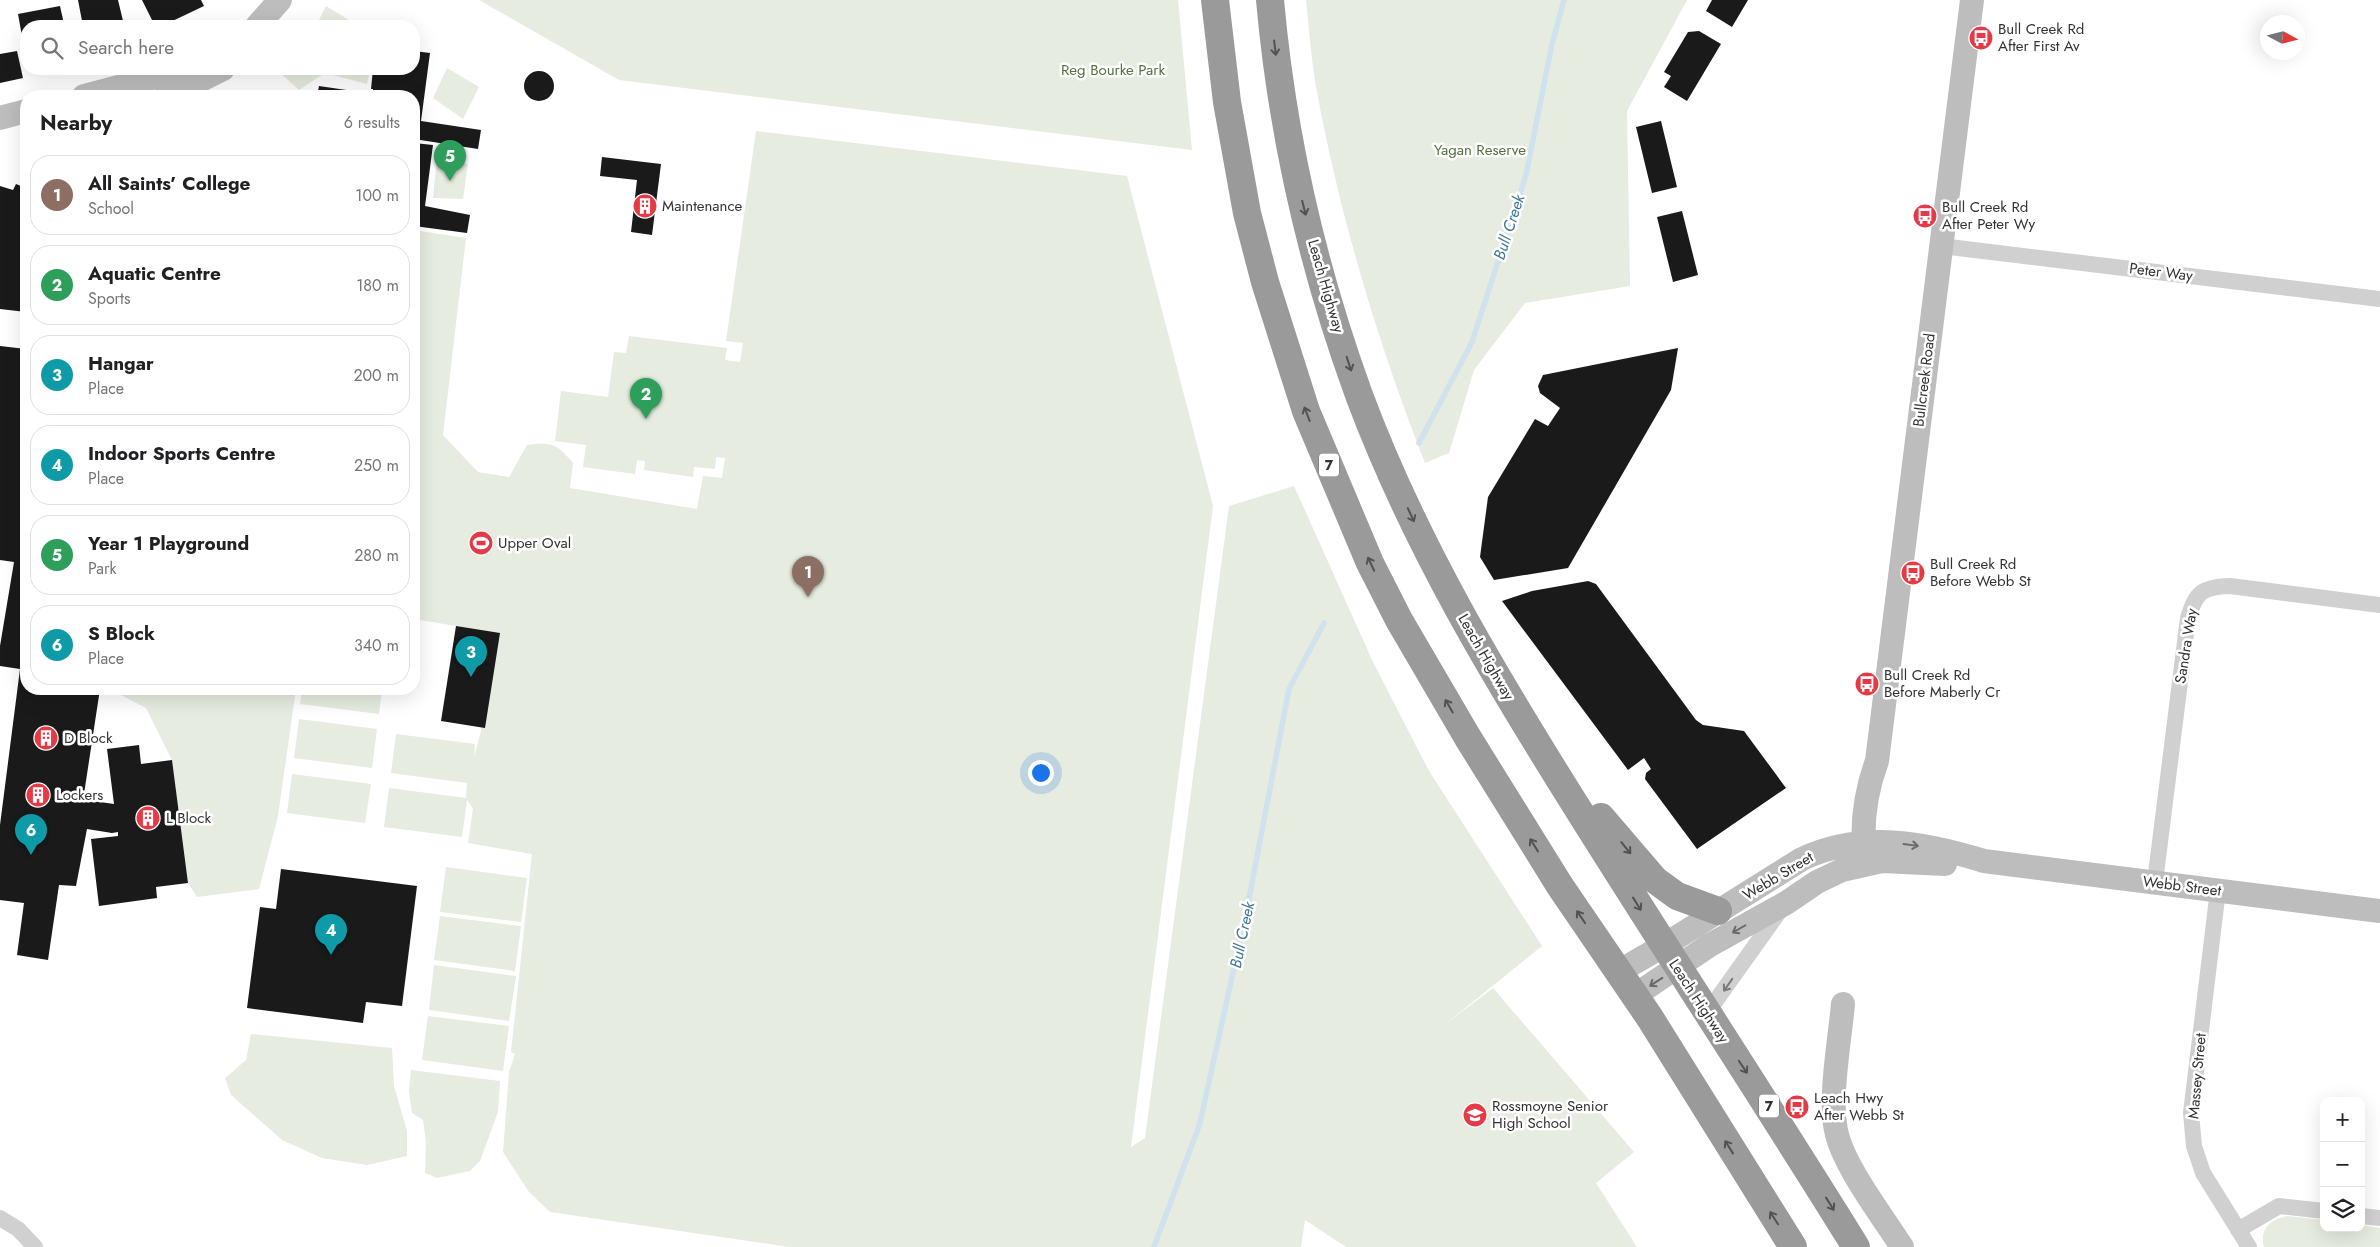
<!DOCTYPE html>
<html lang="en">
<head>
<meta charset="utf-8">
<style>
  :root { --surface:#fff; --page:#f6f6f6; --text:#202124; --muted:#757577; --line:#e0e0e0; --accent:#ea580c }
  body { margin:0; font-family:Jost,sans-serif; background:var(--page); color:var(--text) }
  .controls { position:absolute; right:15px; bottom:15px; display:grid; overflow:hidden; border-radius:10px; box-shadow:0 5px 20px #0002 }
  .controls button { width:45px; height:45px; display:grid; place-items:center; padding:0; border:0; border-bottom:1px solid var(--line); background:var(--surface); color:var(--text); font:25px sans-serif }
  .compass { position:absolute; left:2260px; top:15px; width:45px; height:45px; border-radius:50%; background:var(--surface); box-shadow:0 5px 20px #0002; rotate:97deg }
  .you { position:absolute; left:1040px; top:772px; width:18px; height:18px; margin:-12px; border:4px solid #fff; border-radius:50%; background:#1a73e8; box-shadow:0 0 0 8px #1a73e833 }
  .badge { display:grid; place-items:center; width:32px; height:32px; border-radius:50%; background:var(--accent); color:#fff; font-size:16px; font-weight:700 }
  .pin { position:absolute; translate:-50% -41px; filter:drop-shadow(0 1px 2px #0008) }
  .pin::after { content:''; position:absolute; top:26px; width:18px; height:15px; background:inherit; clip-path:polygon(0 0,100% 0,50% 100%) }
  .list { margin:0; padding:0; list-style:none }
  h2 { display:flex; justify-content:space-between; align-items:center; height:65px; margin:0; padding:0 20px; font-size:21px }
  h2 small { font-size:16px; font-weight:400; color:var(--muted) }
  .list li { display:grid; grid-template-columns:32px 1fr auto; gap:15px; align-items:center; box-sizing:border-box; height:80px; margin:0 10px 10px; padding:0 10px; border:1px solid var(--line); border-radius:20px }
  .list b { display:block; font-size:19px; white-space:nowrap }
  .list p { margin:0; font-size:16px; white-space:nowrap; color:var(--muted) }
  .list em { font-size:16px; font-style:normal; color:var(--muted) }
  .icon { flex:none; width:28px; height:28px; fill:none; stroke:currentColor; stroke-width:2; stroke-linecap:round; stroke-linejoin:round }
  .map { position:relative; flex:none; width:2380px; height:1247px; overflow:hidden }
  .search { position:absolute; background:var(--surface); box-shadow:0 5px 20px #0002; left:20px; top:20px; width:400px; height:55px; display:flex; align-items:center; gap:12px; box-sizing:border-box; padding:0 18px; border-radius:20px; color:var(--muted); font-size:19px }
  .panel { position:absolute; background:var(--surface); box-shadow:0 5px 20px #0002; left:20px; top:90px; width:400px; height:605px; border-radius:20px }
  .map>svg:first-child { display:block }
  .green { fill:#e6ecdf }
  .lines { fill:none; stroke-linecap:round; stroke-linejoin:round }
  .stream { stroke:#cfe2ee; stroke-width:5.5 }
  .building { fill:#1a1a1a }
  .street { stroke:#d0d0d0; stroke-width:16 }
  .secondary { stroke:#bdbdbd; stroke-width:24 }
  .highway { stroke:#9a9a9a; stroke-width:28 }
  .oneway { stroke:#525252 }
  .oneway2 { stroke:#6a6a6a }
  .oneway3 { stroke:#7a7a7a }
  .labels { text-anchor:middle; dominant-baseline:central; stroke-width:5; stroke-linejoin:round; paint-order:stroke }
  .shield { fill:#fff; stroke:#707070; stroke-width:1 }
  .shield-label { font-size:14px; font-weight:bold; fill:#333 }
  .poi-label { font-size:15px; fill:#333; stroke:#fff; text-anchor:start }
  .park-label { font-size:15px; fill:#56703f; stroke:#fff }
  .street-label { font-size:15px; fill:#333; stroke:#fff }
  .water-label { font-size:16px; font-style:italic; fill:#3f7597; stroke:#fff }
</style>
</head>
<body>
<div class="map">
<svg width="2380" height="1247" viewBox="0 0 2380 1247">
  <rect width="100%" height="100%" fill="#fff"/>
  <path class="green" d="M479,0h699l14,150 -573,-70z
    M1306,0h381l-60,111 3,175 -105,17 -51,67 -25,83 -24,10c-48,-122 -85,-247 -109,-376 -5,-29 -7,-58 -10,-87z
    M326,6l33,20h-43z
    M447,68l32,19 -16,32 -30,-21z
    M284,69h86l-3,15 -42,-11 -26,17 -19,-17z
    M756,131l371,45 86,330 -82,641 14,-9 84,-632 65,-20 79,176 56,109 113,175 -99,80 50,-38 141,164 -38,31 41,64h-291l-41,-27 -4,27h-511l-240,-35 -21,-20 -26,-40 6,-80 6,-18 -4,-2 21,-198 -64,-11 5,-34 -6,-9 -5,37 -78,-10 5,-39 77,10 1,-15 -76,-10 5,-39 79,10 -1,13 7,-26 -1,-28 -3,-61 -9,-14 -54,-9v-389l52,8 -23,197 35,37 31,5 18,-32c25,-3 30,-1 46,18l-3,25 127,21 6,-33 19,2 3,-20 -9,-1 -1,12 -21,-2 -1,10 -49,-7 1,-9 -8,-1 -2,14 -52,-7 3,-22 -31,-4 6,-50 47,6 6,-45 12,1 3,-17 98,12 -2,12 15,2 3,-19 -17,-2z
    M437,157l31,7 -5,35 -30,-1z
    M109,689h187l-18,127 -19,73 -62,8 -9,-14 -16,-123 -26,-52z
    M302,689h80l-3,25 -79,-10z
    M299,719l78,10 -5,39 -78,-10z
    M292,774l79,10 -6,39 -78,-10z
    M446,867l81,11 -6,44 -81,-10z
    M440,916l81,10 -6,45 -81,-11z
    M434,965l82,11 -7,45 -80,-11z
    M428,1016l81,10 -6,45 -81,-11z
    M251,1034l141,14 2,38 13,45v25l-40,9 -45,-7 -40,-18 -51,-45 -6,-17 21,-18z
    M411,1070l89,11 -2,31 -18,49 -10,10 -33,7 -12,-5 1,-31 -3,-22 -11,-7 -3,-22z
    M2287,1216l37,4v8h37v-3l19,3v19h-116c-5,-18 7,-28 23,-31z"/>
  <g class="lines">
    <path class="stream" d="M1419,443l53,-101 54,-167 26,-131 12,-44
      M1154,1247l46,-124 47,-214 42,-220 35,-66"/>
  </g>
  <path class="building" d="M78,0h40l6,25 19,-4 1,5h-61z
    M142,0h59l3,6 -42,20h-7z
    M1712,0h36l-16,27 -26,-16z
    M60,6l4,18 -38,2 -1,27 -7,-39z
    M1699,31l22,13 -34,57 -23,-14 7,-11 -7,-4 24,-40z
    M17,51l6,27 -23,5v-29z
    M414,51l16,2 -9,68 60,9 -3,19 -64,-10v-43h-41v-7h-2l2,-20h41z
    M524 86a15 15 0 1 1 30 0a15 15 0 1 1-30 0Z
    M319,86l34,5 -1,5h-35z
    M1661,121l16,66 -25,6 -16,-66z
    M414,143l19,2 -8,61 45,9 -3,18 -53,-7z
    M602,157l59,7 -9,71 -21,-3 6,-52 -37,-4z
    M16,184l10,4v124l-26,-3v-123l13,4z
    M1682,211l16,64 -25,7 -16,-65z
    M0,346l26,3v340h33v2l4,1 1,-3h36l-16,105 10,2 -1,5 21,3 -7,-55 32,-4 2,19 31,-4 16,123 -32,4 1,11 -58,8 -8,-67 27,-3v-4l-6,1 -25,-4 -11,57 -17,-1 -11,75 -31,-5 7,-52 -24,-3v-75l20,-156 -20,-3v-20l14,-84 -14,-2z
    M1678,348l-7,42 -103,178 -74,12 -14,-23 8,-60 47,-78 13,7 12,-18 -20,-15 -2,-7 5,-11z
    M1588,581l8,3 100,136 7,5 41,6 42,57 -89,61 -52,-70 1,-6 5,-4 -7,-11 -16,12 -126,-169 30,-10z
    M456,626l44,7 -15,95 -44,-7z
    M281,869l136,17 -15,120 -36,-4 -3,21 -116,-15 13,-101 16,2z"/>
  <g class="lines">
    <path class="street" d="M1941,246l439,53
      M2155,882l33,-264c8,-26 14,-31 42,-32l150,19
      M2218,890l-27,223 3,33 9,27 46,74
      M1707,1013l75,-105
      M2361,1216l19,2
      M0,1218l18,11 17,18
      M2238,1230l41,-24 45,5"/>
    <path class="secondary" d="M257,26l23,-26
      M167,91l32,-10 24,-12
      M84,96l102,-27
      M0,118l26,-7
      M1865,863c-4,-34 0,-70 12,-102l95,-761
      M1618,972l45,-26 139,-87c60,-28 121,-17 182,2l396,50
      M1634,996l76,-51 76,-42 31,-21 25,-12 40,-9 63,3
      M1843,1004c-3,34 -14,94 -7,126 6,34 47,87 66,117"/>
    <path class="highway" d="M1215,0l12,102 20,111 18,69 41,129 64,152 29,57 69,118 92,148 90,132 143,229
      M1270,0c12,134 43,269 89,395 55,148 136,282 219,414 92,147 187,291 278,438
      M1601,817l54,63 22,16 41,15"/>
  </g>
  <defs><path id="oneway-shaft" d="M-6 0H5M1.5-3L5.5 0L1.5 3" fill="none" stroke-width="1.6" stroke-linecap="round" stroke-linejoin="round" transform="scale(1.25)"/></defs>
  <g class="oneway">
    <use href="#oneway-shaft" transform="translate(1275 48) rotate(83)"/>
    <use href="#oneway-shaft" transform="translate(1304 208) rotate(76)"/>
    <use href="#oneway-shaft" transform="translate(1349 364) rotate(72)"/>
    <use href="#oneway-shaft" transform="translate(1307 414) rotate(-111)"/>
    <use href="#oneway-shaft" transform="translate(1411 515) rotate(65)"/>
    <use href="#oneway-shaft" transform="translate(1371 564) rotate(-115)"/>
    <use href="#oneway-shaft" transform="translate(1449 706) rotate(-120)"/>
    <use href="#oneway-shaft" transform="translate(1534 845) rotate(-122)"/>
    <use href="#oneway-shaft" transform="translate(1626 848) rotate(51)"/>
    <use href="#oneway-shaft" transform="translate(1637 904) rotate(58)"/>
    <use href="#oneway-shaft" transform="translate(1581 917) rotate(-124)"/>
    <use href="#oneway-shaft" transform="translate(1743 1067) rotate(56)"/>
    <use href="#oneway-shaft" transform="translate(1729 1147) rotate(-122)"/>
    <use href="#oneway-shaft" transform="translate(1830 1204) rotate(58)"/>
    <use href="#oneway-shaft" transform="translate(1774 1218) rotate(-123)"/>
  </g>
  <g class="oneway2">
    <use href="#oneway-shaft" transform="translate(1911 845) rotate(8)"/>
    <use href="#oneway-shaft" transform="translate(1739 929) rotate(150)"/>
    <use href="#oneway-shaft" transform="translate(1656 982) rotate(147)"/>
  </g>
  <use class="oneway3" href="#oneway-shaft" transform="translate(1728 985) rotate(125)"/>
  <defs>
    <symbol id="bus-disc" viewBox="-11 -11 22 22"><circle r="9.5" fill="#e63946" stroke="#fff"/><path d="M-5-6H5V4H4V6H2V4H-2V6H-4V4H-5ZM-3.5-4V0h7V-4ZM-3.5 1.2v1.5H-2V1.2ZM2 1.2v1.5H3.5V1.2Z" fill="#fff"/></symbol>
    <symbol id="building-disc" viewBox="-11 -11 22 22"><circle r="9.5" fill="#e63946" stroke="#fff"/><path d="M-4-6H4V6H1V3H-1V6H-4ZM-2.5-4.3h1.7v1.8h-1.7ZM.8-4.3h1.7v1.8H.8ZM-2.5-1h1.7V.8h-1.7ZM.8-1h1.7V.8H.8Z" fill="#fff"/></symbol>
    <symbol id="stadium-disc" viewBox="-11 -11 22 22"><circle r="9.5" fill="#e63946" stroke="#fff"/><path d="M0-5a6.5 5 0 1 0 0 10a6.5 5 0 1 0 0-10ZM-3.5-1.8h7v3.6h-7Z" fill="#fff"/></symbol>
    <symbol id="school-disc" viewBox="-11 -11 22 22"><circle r="9.5" fill="#e63946" stroke="#fff"/><path d="M0-5L7-2L0 1L-7-2ZM-4 1L0 2.5L4 1V4Q0 6-4 4Z" fill="#fff"/></symbol>
  </defs>
  <g fill-rule="evenodd">
    <use href="#bus-disc" x="1967" y="24" width="28" height="28"/>
    <use href="#building-disc" x="631" y="192" width="28" height="28"/>
    <use href="#bus-disc" x="1911" y="202" width="28" height="28"/>
    <use href="#stadium-disc" x="467" y="529" width="28" height="28"/>
    <use href="#bus-disc" x="1899" y="559" width="28" height="28"/>
    <use href="#bus-disc" x="1853" y="670" width="28" height="28"/>
    <use href="#building-disc" x="32" y="724" width="28" height="28"/>
    <use href="#building-disc" x="24" y="781" width="28" height="28"/>
    <use href="#building-disc" x="134" y="804" width="28" height="28"/>
    <use href="#bus-disc" x="1783" y="1093" width="28" height="28"/>
    <use href="#school-disc" x="1461" y="1101" width="28" height="28"/>
  </g>
  <g class="labels">
    <g class="shield">
      <rect x="1319" y="453.5" width="20" height="23" rx="4"/>
      <rect x="1759" y="1094.5" width="20" height="23" rx="4"/>
    </g>
    <g class="shield-label">
      <text x="1329" y="465">7</text>
      <text x="1769" y="1106">7</text>
    </g>
    <g class="poi-label">
      <text x="1998" y="29">Bull Creek Rd<tspan x="1998" dy="17">After First Av</tspan></text>
      <text x="662" y="206">Maintenance</text>
      <text x="1942" y="207">Bull Creek Rd<tspan x="1942" dy="17">After Peter Wy</tspan></text>
      <text x="498" y="543">Upper Oval</text>
      <text x="1930" y="564">Bull Creek Rd<tspan x="1930" dy="17">Before Webb St</tspan></text>
      <text x="1884" y="675">Bull Creek Rd<tspan x="1884" dy="17">Before Maberly Cr</tspan></text>
      <text x="64" y="738">D Block</text>
      <text x="56" y="795">Lockers</text>
      <text x="166" y="818">L Block</text>
      <text x="1814" y="1098">Leach Hwy<tspan x="1814" dy="17">After Webb St</tspan></text>
      <text x="1492" y="1106">Rossmoyne Senior<tspan x="1492" dy="17">High School</tspan></text>
    </g>
    <g class="park-label">
      <text x="1113" y="70">Reg Bourke Park</text>
      <text x="1480" y="150">Yagan Reserve</text>
    </g>
    <g class="street-label">
      <text transform="translate(2161 272) rotate(7)">Peter Way</text>
      <text transform="translate(1326 286) rotate(74)">Leach Highway</text>
      <text transform="translate(1924 380) rotate(-83)">Bullcreek Road</text>
      <text transform="translate(2186 646) rotate(-81)">Sandra Way</text>
      <text transform="translate(1486 657) rotate(60)">Leach Highway</text>
      <text transform="translate(1778 876) rotate(-31)">Webb Street</text>
      <text transform="translate(2182 886) rotate(7)">Webb Street</text>
      <text transform="translate(1699 1001) rotate(57)">Leach Highway</text>
      <text transform="translate(2197 1076) rotate(-85)">Massey Street</text>
    </g>
    <g class="water-label">
      <text transform="translate(1509 227) rotate(-72)">Bull Creek</text>
      <text transform="translate(1242 935) rotate(-78)">Bull Creek</text>
    </g>
  </g>
</svg>
<div class="controls">
<button>+</button>
<button>−</button>
<button><svg class="icon" aria-label="layers" viewBox="0 0 24 24"><path d="M12 4l9 5-9 5-9-5zM3 14l9 5 9-5"/></svg></button>
</div>
<svg class="compass" viewBox="-18 -18 36 36"><path d="M0-13l5 13h-10z" fill="#e53935"/><path d="M0 13l5-13h-10z" fill="#757577"/></svg>
<div class="you"></div>
<div class="pin badge" style="left:808px;top:597px;background:#8d6e63">1</div>
<div class="pin badge" style="left:646px;top:419px;background:#2e9e5b">2</div>
<div class="pin badge" style="left:471px;top:677px;background:#0f9aa8">3</div>
<div class="pin badge" style="left:331px;top:955px;background:#0f9aa8">4</div>
<div class="pin badge" style="left:450px;top:181px;background:#2e9e5b">5</div>
<div class="pin badge" style="left:31px;top:855px;background:#0f9aa8">6</div>
<div class="search"><svg class="icon" aria-label="search" viewBox="0 0 24 24"><circle cx="10" cy="10" r="6"/><path d="M15 15l6 6"/></svg>Search here</div>
<section class="panel">
<h2>Nearby<small>6 results</small></h2>
<ul class="list">
<li><span class="badge" style="background:#8d6e63">1</span><div><b>All Saints’ College</b><p>School</p></div><em>100 m</em></li>
<li><span class="badge" style="background:#2e9e5b">2</span><div><b>Aquatic Centre</b><p>Sports</p></div><em>180 m</em></li>
<li><span class="badge" style="background:#0f9aa8">3</span><div><b>Hangar</b><p>Place</p></div><em>200 m</em></li>
<li><span class="badge" style="background:#0f9aa8">4</span><div><b>Indoor Sports Centre</b><p>Place</p></div><em>250 m</em></li>
<li><span class="badge" style="background:#2e9e5b">5</span><div><b>Year 1 Playground</b><p>Park</p></div><em>280 m</em></li>
<li><span class="badge" style="background:#0f9aa8">6</span><div><b>S Block</b><p>Place</p></div><em>340 m</em></li>
</ul>
</section>
</div>
</body>
</html>
